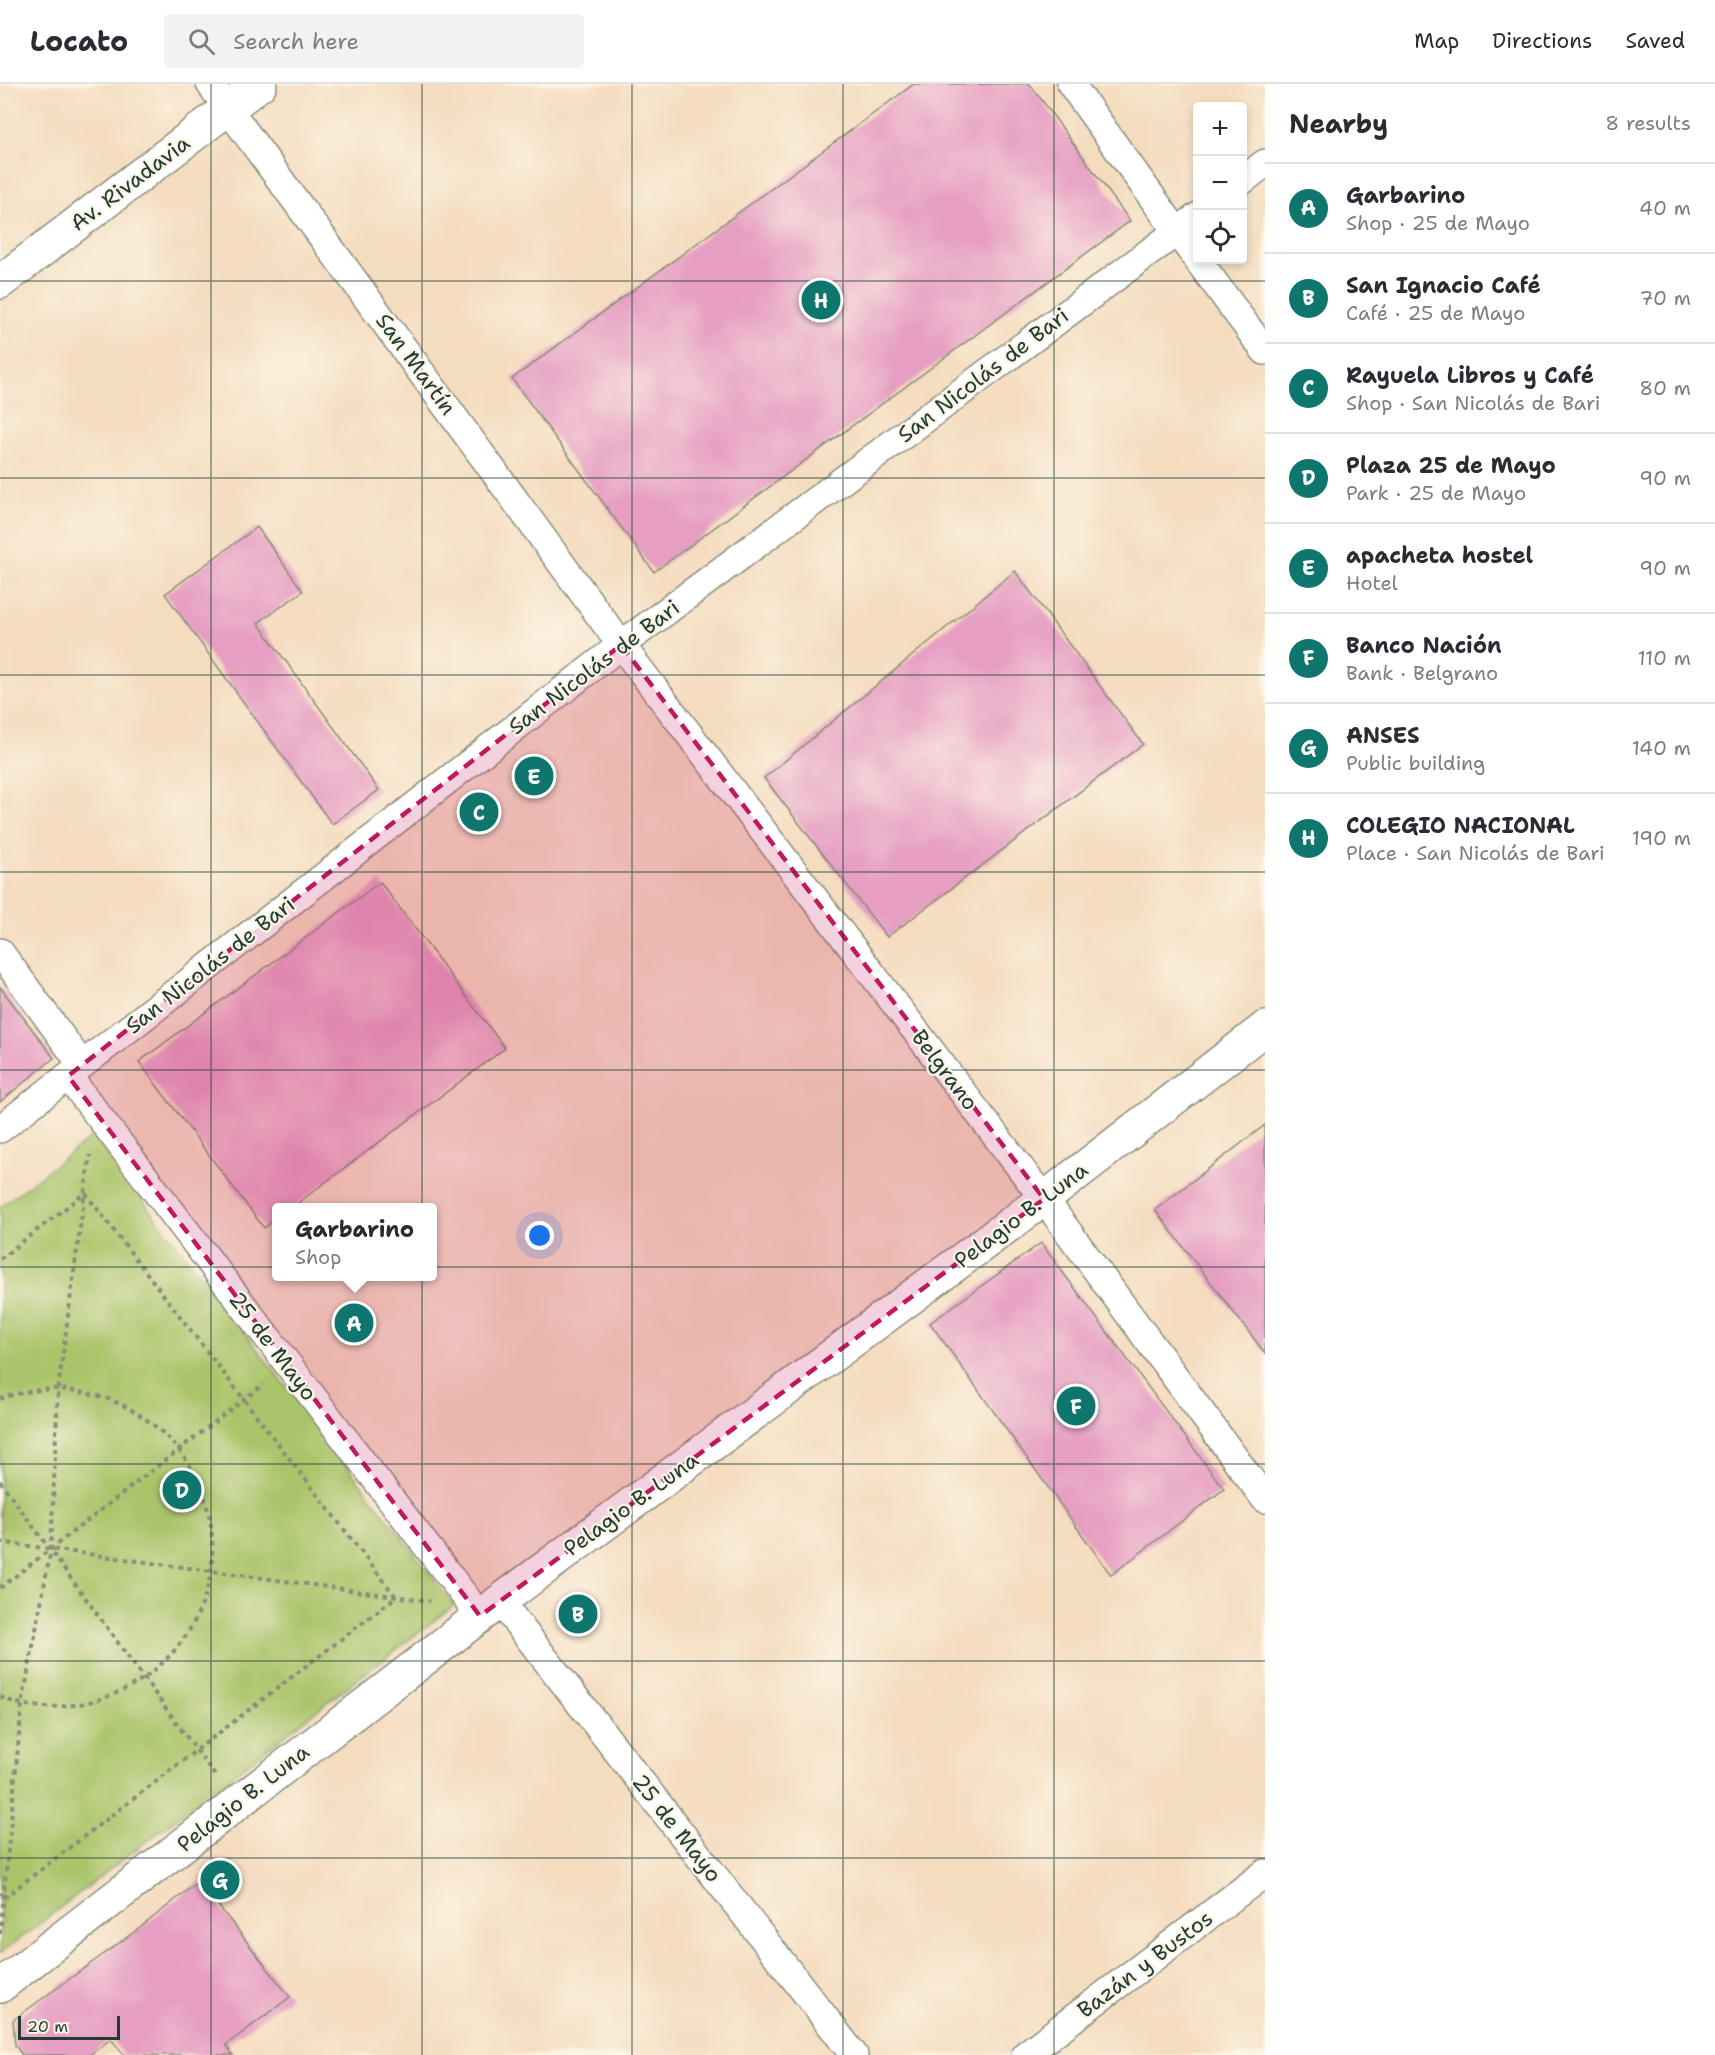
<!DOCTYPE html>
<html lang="en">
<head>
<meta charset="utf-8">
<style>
  :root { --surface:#fff; --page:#f2f2f3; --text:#2b2b33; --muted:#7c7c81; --line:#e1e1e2; --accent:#0f766e }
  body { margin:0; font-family:"Shantell Sans",sans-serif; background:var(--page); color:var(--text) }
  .controls { position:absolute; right:18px; top:18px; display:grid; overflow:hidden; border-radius:6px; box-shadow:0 3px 9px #0003 }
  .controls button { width:54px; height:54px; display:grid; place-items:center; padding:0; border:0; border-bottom:2px solid var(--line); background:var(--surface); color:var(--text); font:30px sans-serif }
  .scale { position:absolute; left:18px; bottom:15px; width:102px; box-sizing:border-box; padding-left:6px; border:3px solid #1f3d34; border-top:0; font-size:16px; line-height:21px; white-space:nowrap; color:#1f3d34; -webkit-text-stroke:4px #fcf5e5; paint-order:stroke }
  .you { position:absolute; left:540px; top:1152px; width:21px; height:21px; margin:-15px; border:4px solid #fff; border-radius:50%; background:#1a73e8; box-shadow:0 0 0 9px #1a73e833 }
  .badge { display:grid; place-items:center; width:39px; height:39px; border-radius:50%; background:var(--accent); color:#fff; font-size:20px; font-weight:700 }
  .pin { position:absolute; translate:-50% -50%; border:3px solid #fff; box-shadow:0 2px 6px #0006 }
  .popup { position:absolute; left:272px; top:1119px; width:165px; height:78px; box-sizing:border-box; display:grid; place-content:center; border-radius:6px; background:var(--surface); filter:drop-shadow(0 2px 4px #0005); font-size:20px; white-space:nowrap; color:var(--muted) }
  .popup b { font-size:22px; color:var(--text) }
  .popup::after { content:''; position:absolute; left:50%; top:100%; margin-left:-12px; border:12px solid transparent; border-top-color:var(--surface) }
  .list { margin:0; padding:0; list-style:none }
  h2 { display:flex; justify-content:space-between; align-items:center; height:78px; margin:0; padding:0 24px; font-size:26px }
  h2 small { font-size:20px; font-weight:400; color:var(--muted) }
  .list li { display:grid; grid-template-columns:39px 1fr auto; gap:18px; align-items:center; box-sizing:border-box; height:90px; padding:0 24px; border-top:2px solid var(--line) }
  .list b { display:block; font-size:22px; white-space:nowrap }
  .list p { margin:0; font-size:20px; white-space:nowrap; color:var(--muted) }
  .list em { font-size:20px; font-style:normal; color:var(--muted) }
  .icon { flex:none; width:33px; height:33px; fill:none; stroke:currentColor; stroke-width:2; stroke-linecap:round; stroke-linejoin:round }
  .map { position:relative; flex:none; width:1265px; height:1971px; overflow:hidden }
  header { display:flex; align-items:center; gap:36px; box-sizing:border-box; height:84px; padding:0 30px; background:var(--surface); border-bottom:2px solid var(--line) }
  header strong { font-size:28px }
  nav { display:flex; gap:33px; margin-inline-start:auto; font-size:21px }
  .search { width:420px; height:54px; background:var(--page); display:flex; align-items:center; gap:15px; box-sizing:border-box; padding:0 21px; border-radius:6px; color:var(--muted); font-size:22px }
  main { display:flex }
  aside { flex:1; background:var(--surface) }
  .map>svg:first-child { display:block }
  .green { fill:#aac46a; stroke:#64804f; stroke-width:1.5 }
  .building { fill:#e69ec2 }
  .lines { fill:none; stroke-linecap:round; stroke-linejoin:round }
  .street-casing { stroke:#8a8c7a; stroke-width:30 }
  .secondary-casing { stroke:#8a8c7a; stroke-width:36 }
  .path { stroke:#8a8c7a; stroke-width:4; stroke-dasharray:4.5 4.5; stroke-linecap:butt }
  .street { stroke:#fff; stroke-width:27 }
  .secondary { stroke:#fff; stroke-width:33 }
  .marked { fill:#c2185b; fill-opacity:0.2; stroke:#c2185b; stroke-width:4.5; stroke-dasharray:12 8; stroke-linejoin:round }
  .grid { fill:none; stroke:#1f3d34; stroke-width:1.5; stroke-opacity:0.55 }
  .labels { text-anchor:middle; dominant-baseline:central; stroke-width:4.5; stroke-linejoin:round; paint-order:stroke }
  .street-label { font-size:22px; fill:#1f3d34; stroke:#fcf5e5 }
</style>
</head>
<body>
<header>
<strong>Locato</strong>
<div class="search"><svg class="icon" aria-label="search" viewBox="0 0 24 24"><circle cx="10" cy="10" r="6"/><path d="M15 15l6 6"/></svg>Search here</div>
<nav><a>Map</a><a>Directions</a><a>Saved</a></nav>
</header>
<main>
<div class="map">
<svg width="1265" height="1971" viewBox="0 0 1265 1971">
  <rect width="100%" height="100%" fill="#fcf5e5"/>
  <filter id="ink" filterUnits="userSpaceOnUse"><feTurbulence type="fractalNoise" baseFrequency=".0167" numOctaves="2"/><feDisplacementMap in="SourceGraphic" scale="12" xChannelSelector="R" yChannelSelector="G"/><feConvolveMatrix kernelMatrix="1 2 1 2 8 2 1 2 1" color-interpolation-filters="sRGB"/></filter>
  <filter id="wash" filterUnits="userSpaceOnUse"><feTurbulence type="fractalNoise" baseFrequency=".008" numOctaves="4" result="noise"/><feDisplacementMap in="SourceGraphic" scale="24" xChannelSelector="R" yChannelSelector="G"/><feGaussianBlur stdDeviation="1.35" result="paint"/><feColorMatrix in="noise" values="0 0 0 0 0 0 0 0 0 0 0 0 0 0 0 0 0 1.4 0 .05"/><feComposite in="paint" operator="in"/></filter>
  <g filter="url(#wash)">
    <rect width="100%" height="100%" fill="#f4dcbf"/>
    <path class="green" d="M93,1052l361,469 -454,349v-747z"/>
    <g id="blocks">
      <path class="building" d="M914,0h116l100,137 -476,351 -142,-193z
        M257,443l46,64 -45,32 121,167 -47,34 -167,-230z
        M1015,487l128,173 -256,193 -123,-159z
        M380,798l125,166 -214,160h-15v11l-12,9 -125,-166z
        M0,903l54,71 -54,44z
        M1265,1041v228l-110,-143z
        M1041,1159l183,246 -113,86 -181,-252z
        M199,1797l91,116 -64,48 7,10h-109l-13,-16 -22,16h-67l-7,-10 -2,-25 128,-93z"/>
    </g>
  </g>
  <g filter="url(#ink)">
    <use href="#blocks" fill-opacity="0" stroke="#8a8c7a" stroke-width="1.5"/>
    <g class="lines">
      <defs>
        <path id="street" d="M210,0l411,561 423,554 221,300
          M1071,0l106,148 88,119
          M1242,97l23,-18
          M0,868l82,113
          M68,992l412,540
          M0,1045l621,-484 577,-429
          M500,1517l354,454
          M1025,1971l240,-182"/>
        <path id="secondary" d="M0,198l260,-198
          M0,1902l480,-370 564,-417 221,-171"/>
      </defs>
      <use href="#street" class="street-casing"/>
      <use href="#secondary" class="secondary-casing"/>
      <path class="path" d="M0,1175l85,-66 311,404 -392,301 -4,-5
        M0,1315c9,-5 48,-11 58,-10 10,0 21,3 31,5 29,5 54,21 75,40 22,21 36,45 43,73 24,90 -33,177 -122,196 -20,4 -43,6 -63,1 -8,-1 -15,-5 -22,-7
        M0,1397l216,296
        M0,1458l430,59
        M0,1504l264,-204
        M0,1850l22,-229 29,-156 7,-160 32,-234"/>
      <use href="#street" class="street"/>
      <use href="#secondary" class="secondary"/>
    </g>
  </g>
  <path class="marked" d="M621,561l423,554 -564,417 -412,-540z"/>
  <path class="grid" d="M211,0v1971M422,0v1971M632,0v1971M843,0v1971M1054,0v1971M0,197h1265M0,394h1265M0,591h1265M0,788h1265M0,986h1265M0,1183h1265M0,1380h1265M0,1577h1265M0,1774h1265"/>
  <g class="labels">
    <g class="street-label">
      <text transform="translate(130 99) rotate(-37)">Av. Rivadavia</text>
      <text transform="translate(416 280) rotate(54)">San Martín</text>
      <text transform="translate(983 291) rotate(-37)">San Nicolás de Bari</text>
      <text transform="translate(594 583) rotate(-37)">San Nicolás de Bari</text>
      <text transform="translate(210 881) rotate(-38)">San Nicolás de Bari</text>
      <text transform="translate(945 986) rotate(53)">Belgrano</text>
      <text transform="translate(1021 1131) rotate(-37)">Pelagio B. Luna</text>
      <text transform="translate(273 1262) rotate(53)">25 de Mayo</text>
      <text transform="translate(631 1420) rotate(-36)">Pelagio B. Luna</text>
      <text transform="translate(243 1714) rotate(-38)">Pelagio B. Luna</text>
      <text transform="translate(677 1744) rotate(52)">25 de Mayo</text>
      <text transform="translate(1145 1880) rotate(-37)">Bazán y Bustos</text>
    </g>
  </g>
</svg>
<div class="controls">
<button>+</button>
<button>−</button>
<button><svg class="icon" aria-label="locate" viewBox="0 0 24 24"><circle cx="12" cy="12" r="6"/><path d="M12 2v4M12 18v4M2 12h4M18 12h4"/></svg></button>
</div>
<div class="scale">20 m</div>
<div class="you"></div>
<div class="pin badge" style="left:354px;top:1239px">A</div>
<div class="popup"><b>Garbarino</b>Shop</div>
<div class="pin badge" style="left:578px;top:1530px">B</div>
<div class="pin badge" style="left:479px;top:728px">C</div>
<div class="pin badge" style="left:182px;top:1406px">D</div>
<div class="pin badge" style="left:534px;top:692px">E</div>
<div class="pin badge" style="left:1076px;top:1322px">F</div>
<div class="pin badge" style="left:220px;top:1796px">G</div>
<div class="pin badge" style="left:821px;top:216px">H</div>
</div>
<aside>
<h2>Nearby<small>8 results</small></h2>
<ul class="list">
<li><span class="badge">A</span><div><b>Garbarino</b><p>Shop · 25 de Mayo</p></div><em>40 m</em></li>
<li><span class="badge">B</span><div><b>San Ignacio Café</b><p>Café · 25 de Mayo</p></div><em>70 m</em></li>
<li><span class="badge">C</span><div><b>Rayuela Libros y Café</b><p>Shop · San Nicolás de Bari</p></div><em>80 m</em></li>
<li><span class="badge">D</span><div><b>Plaza 25 de Mayo</b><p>Park · 25 de Mayo</p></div><em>90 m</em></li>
<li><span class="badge">E</span><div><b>apacheta hostel</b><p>Hotel</p></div><em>90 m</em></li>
<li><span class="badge">F</span><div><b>Banco Nación</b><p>Bank · Belgrano</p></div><em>110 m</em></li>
<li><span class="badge">G</span><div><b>ANSES</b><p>Public building</p></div><em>140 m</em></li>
<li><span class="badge">H</span><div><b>COLEGIO NACIONAL</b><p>Place · San Nicolás de Bari</p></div><em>190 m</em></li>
</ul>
</aside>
</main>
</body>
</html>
